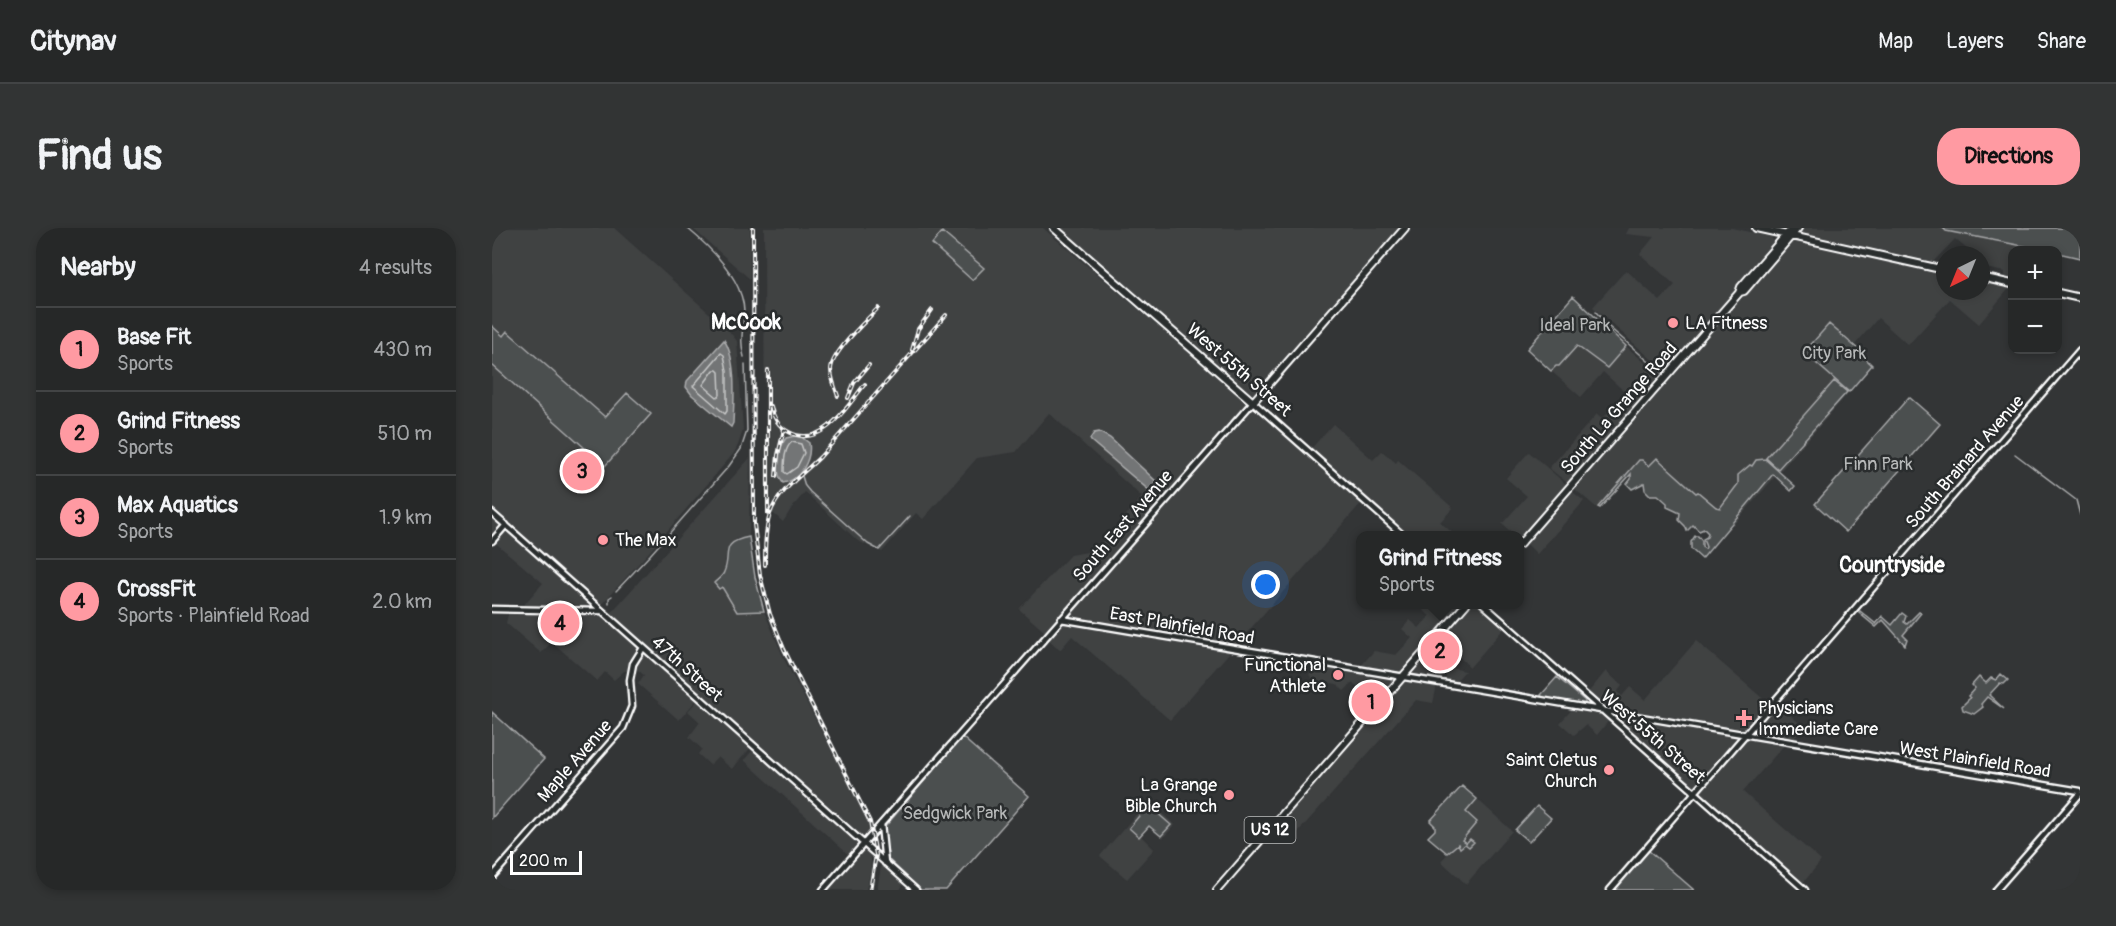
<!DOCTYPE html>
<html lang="en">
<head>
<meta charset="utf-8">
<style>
  :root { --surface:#262828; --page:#323434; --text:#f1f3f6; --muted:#a4a6a8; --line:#424445; --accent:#ff9aa2 }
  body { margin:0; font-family:Pangolin,sans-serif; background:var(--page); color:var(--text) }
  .controls { position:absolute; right:18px; top:18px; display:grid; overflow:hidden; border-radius:12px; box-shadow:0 3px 9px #0003 }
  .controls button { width:54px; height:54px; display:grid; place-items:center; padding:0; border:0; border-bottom:2px solid var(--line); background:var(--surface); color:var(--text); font:30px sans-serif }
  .compass { position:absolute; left:1444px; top:18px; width:54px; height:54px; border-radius:50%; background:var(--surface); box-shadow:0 3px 9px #0003; rotate:223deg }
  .scale { position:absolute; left:18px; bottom:15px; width:72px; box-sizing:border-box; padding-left:6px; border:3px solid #fff; border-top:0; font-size:16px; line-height:21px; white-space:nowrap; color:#fff; -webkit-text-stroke:4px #2a2d2e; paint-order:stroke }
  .you { position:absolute; left:774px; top:357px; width:21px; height:21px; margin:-15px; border:4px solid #fff; border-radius:50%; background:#1a73e8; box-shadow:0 0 0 9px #1a73e833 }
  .badge { display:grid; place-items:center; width:39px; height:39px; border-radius:50%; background:var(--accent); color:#111; font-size:20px; font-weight:700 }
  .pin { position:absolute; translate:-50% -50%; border:3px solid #fff; box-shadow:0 2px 6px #0006 }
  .popup { position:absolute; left:864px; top:303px; width:168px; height:78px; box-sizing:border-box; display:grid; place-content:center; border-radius:12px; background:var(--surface); filter:drop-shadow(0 2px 4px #0005); font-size:20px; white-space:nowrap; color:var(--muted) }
  .popup b { font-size:22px; color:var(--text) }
  .popup::after { content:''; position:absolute; left:50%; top:100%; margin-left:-12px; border:12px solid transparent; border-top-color:var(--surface) }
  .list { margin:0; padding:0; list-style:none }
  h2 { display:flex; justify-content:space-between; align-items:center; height:78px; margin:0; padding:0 24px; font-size:26px }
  h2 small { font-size:20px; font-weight:400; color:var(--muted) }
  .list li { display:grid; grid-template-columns:39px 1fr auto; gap:18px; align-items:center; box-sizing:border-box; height:84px; padding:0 24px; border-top:2px solid var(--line) }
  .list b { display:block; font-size:22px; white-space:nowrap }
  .list p { margin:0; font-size:20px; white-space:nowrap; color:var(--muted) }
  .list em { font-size:20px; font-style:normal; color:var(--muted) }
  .map { position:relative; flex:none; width:1588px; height:662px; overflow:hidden; border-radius:24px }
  header { display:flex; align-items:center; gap:36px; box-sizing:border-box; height:84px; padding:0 30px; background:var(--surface); border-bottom:2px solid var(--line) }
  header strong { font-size:28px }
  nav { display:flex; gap:33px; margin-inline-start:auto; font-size:21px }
  .intro { display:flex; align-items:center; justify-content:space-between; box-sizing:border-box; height:144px; padding:0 36px }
  h1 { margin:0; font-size:42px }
  .button { padding:15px 27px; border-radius:24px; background:var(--accent); color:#111; font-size:21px; font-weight:700 }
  main { display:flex; gap:36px; padding:0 36px }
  aside { flex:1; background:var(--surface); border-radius:24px; box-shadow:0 3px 9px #0003 }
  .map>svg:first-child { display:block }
  .built { fill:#404243 }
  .green { fill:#4c4f50; stroke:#a6a7a8; stroke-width:1.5 }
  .water { fill:#737576; stroke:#abacad; stroke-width:1.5 }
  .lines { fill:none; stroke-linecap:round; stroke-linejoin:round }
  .shore { stroke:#c7c8c8; stroke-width:1.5 }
  .stream { stroke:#abacad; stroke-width:1.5 }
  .secondary-casing { stroke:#fff; stroke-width:9 }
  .primary-casing { stroke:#fff; stroke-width:10 }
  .secondary { stroke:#2a2d2e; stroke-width:4.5 }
  .primary { stroke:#2a2d2e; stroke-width:6 }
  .rail-casing { stroke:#fff; stroke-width:4 }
  .rail { stroke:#2a2d2e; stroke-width:1.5; stroke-dasharray:4.5; stroke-linecap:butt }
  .poi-dot { fill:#ff9aa2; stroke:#2a2d2e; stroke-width:2 }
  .labels { text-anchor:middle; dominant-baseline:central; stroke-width:5; stroke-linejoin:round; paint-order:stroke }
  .shield { fill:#2a2d2e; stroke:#bfc0c0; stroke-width:1.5 }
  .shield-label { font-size:16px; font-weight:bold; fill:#fff }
  .poi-label { font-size:18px; fill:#fff; stroke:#2a2d2e; text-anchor:start }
  .park-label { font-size:18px; fill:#b7b9b9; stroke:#2a2d2e }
  .street-label { font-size:18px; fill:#fff; stroke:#2a2d2e }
  .quarter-label { font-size:21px; font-weight:bold; fill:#fff; stroke:#2a2d2e }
</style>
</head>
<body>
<header>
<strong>Citynav</strong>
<nav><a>Map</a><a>Layers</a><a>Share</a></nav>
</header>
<div class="intro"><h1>Find us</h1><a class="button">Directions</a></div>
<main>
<aside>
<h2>Nearby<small>4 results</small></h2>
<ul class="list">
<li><span class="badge">1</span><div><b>Base Fit</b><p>Sports</p></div><em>430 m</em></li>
<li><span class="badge">2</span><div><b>Grind Fitness</b><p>Sports</p></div><em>510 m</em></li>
<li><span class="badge">3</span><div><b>Max Aquatics</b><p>Sports</p></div><em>1.9 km</em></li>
<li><span class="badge">4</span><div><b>CrossFit</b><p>Sports · Plainfield Road</p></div><em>2.0 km</em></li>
</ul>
</aside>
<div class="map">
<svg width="1588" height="662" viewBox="0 0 1588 662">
  <rect width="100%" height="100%" fill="#333536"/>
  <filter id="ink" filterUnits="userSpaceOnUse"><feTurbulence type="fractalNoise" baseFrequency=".0167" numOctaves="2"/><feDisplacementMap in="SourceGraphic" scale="12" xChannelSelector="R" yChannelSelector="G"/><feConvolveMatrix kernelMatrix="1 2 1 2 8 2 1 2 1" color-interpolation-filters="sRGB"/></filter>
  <g filter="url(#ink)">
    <path class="built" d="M0,0h122l114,102 9,11 6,89 -5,15 -4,8 -83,97 -52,57 -107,-96z
      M200,0h58v51z
      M272,0h279l320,273 -193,219 -98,-84 -12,14 -16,-15 1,-3 -26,-23 51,-54 24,-4 48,-54 -93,-84 -33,39 -39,6 -54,61 -7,-6 -34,39 -24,-11 -53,-49 -14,17 -8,13 -18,-16z
      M567,0h343l-145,165 -4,1 -16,-10z
      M1137,0h103l39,9 4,6 -109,129 -73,-65 33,-37 34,31 15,-16 -35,-31 14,-17 -28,-3z
      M1308,0h143l3,3 98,19h-32v33l-8,-2 1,-9 -15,-3 -9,-7v-7h-7l-19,-16 -24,25 -136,-30z
      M1298,8l155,34v21h36v-13l31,7 -33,39 -29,-25 -42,46 -30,-27 -24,28 -25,-22 -24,29 44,39 -116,133 -76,-67 -8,9 -7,-6h-3l-42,47 -21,-18 -1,-3 123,-139 39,-48 5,-1 -2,-6z
      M1085,118l30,22 19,-22 35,31 -43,50 -14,-10 21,-25 -22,-20 -22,25 -30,-26 5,-5h3z
      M1105,186l20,17 -47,54 -21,-17z
      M841,196l40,36 9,-9 14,12 2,-3 55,48 -13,14 15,13h-49l-97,-84z
      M1037,224l40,35 -48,54 -1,-5 -5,-1 -13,-11 25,-28 -21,-18z
      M258,230l-1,79 -13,2 -9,11 -5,36 15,26 27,-1 21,50 82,157 5,16 -8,9 -184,-168 -70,-61z
      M1078,265h4l10,8 -47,53 -10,-10 1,-4z
      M0,286l93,84 3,6 -3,4 -3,2 -62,-1 23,-26 -51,-43z
      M925,377h48l-62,70 -43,-8 14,-16 22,4 16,-17 -10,-9 8,-9 9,8 11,-12z
      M975,377h15l24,21 -36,41 -13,-12 -9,12 17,4 -10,11 -9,-1v-9h-2l-3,9 -36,-5z
      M17,383l93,1 40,36 -12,23h-6l-10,9 -9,-8 -8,9 -45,-39 -11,11 -35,-30z
      M1204,413l73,63 -24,27 -2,1 -65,-10 -71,-13 -20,-15 19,-23 16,15 -5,6 5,4 8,-9 15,13z
      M151,421l55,49 -19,22 -41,-36 6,-9 -11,-9z
      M827,436l83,14 -17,19 -7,-6 -19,-2 -7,-6 -8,8 -7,-7 -11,-2 -4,5 -13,-12z
      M913,452l32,5 -4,18 -17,-3 -119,133 -16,-15z
      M207,471l53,47 -20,23 -14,-12 -8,8 -12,-11 4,-5 -13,-12 11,-15 -12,-11z
      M1283,474l29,25 -13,15 -42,-9z
      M1082,479l26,3 10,9 -13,16 -11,-10 -12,10 -14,-12z
      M1128,488l115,20 2,4 -37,43 -6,4 -74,-64 -3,-3z
      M1257,511l36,5 -42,48 78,69 -19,23 -101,-90 -1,-4 40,-46z
      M262,521l107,95 -11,12 -106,-96z
      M985,571l35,32 -46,53 -25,-23 36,-39 -11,-10z
      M656,573l27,24 -12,13 -14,-12 -8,10 13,13 -27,30 -27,-23z
      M372,617l7,6v19l-5,20h-42z
      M390,633l23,20 -5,9h-23z"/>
    <path class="green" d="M1451,0h137v30l-22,-5v-3h-14l-98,-19z
      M450,4l42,36 -12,12 -40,-36z
      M1081,68l53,50 -19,22 -30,-22 -18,20h-3l-5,5 -24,-22z
      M1337,96l38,33 -1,2 6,6 -23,27 -40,-35 -2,1 -2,-3 1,-5z
      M0,98l11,10 4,-5 98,86 22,-24 24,21 -46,52 -113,-101z
      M1342,153l13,11 -69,77 -12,-11z
      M1417,169l31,27 -94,108 -31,-28z
      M1165,230l39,35 2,-1 18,15 4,1 18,-24v-9l12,-10 2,1 4,-6 9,-1 30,27 -4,5 -18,-17 -71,85 -11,-10v-7l4,-6h3l4,5v6l3,2 1,-2 -3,-8 4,-2 1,-4 -4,-4 -5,2 -6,-6 -6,6 -2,-5 -6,-6 1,-7 -13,-6v-4l-9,-8h-8l-5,-5 -1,-7 -12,6 -5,-5 4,-5v-5l-31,34 -2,-1 41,-47h3l7,6z
      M257,309l6,40 9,34 -27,1 -15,-25 -3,2 -5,-6c3,-3 9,-7 10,-11 8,-18 -6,-29 25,-35z
      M1368,383l16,13 6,-8 10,9 10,-12 4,3 -2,6 3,2 12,-12 2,1 -18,22 4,4 -2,6 -22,-25 -7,7 -17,-14z
      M1509,446l7,6 -4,4 -4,-1 -11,12 15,14 -17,-12 -6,7 2,3 -9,7 -11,-4 -1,-4 8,-8 -2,-2 7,-8 -3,-3 7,-8 7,6 5,-5 5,2z
      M1065,449l28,24v2l-2,2 -40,-7 -2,-3z
      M0,484l52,47 -52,59z
      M470,509l67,59 -83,94h-25l-34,-32 -3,-30z
      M970,558l15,13 -11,13 11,10 -15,18 4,3 4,-4 4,3 -5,5 -4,-3 -5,4 -2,-4 -11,9 -19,-16 7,-7v-4l-5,-5z
      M656,577l23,20 -10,11 -12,-10 -10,11 -10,-9z
      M1045,578l14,12 -22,24 -14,-12z
      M1156,622l46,40h-81z"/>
    <path class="water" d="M232,112c13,19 10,60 9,83l-2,4 -39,-32 -6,-8 1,-6z
      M607,204l11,6 49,46 1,2 -5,7 -4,-1 -60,-51 -1,-2 4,-6z
      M303,208h5l9,7c3,16 -9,38 -26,40 -9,-11 -5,-34 3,-45z"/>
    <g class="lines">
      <path class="shore" d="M229,125l3,2 3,16v40l-2,3 -32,-28z
        M222,142h3l2,2 1,23 -3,2 -14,-12z
        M300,214l9,2 3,9 -7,14 -10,7 -3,-2c0,-9 0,-24 8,-30z"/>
      <path class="stream" d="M195,0c23,19 56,50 57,83 0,18 -5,28 0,46
        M1104,84l13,15 54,47
        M1523,226l61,46 4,15
        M310,248l3,10 5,6 58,52 11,6 31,-34
        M124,363l34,-36 79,-89 12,-17 6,-18 -2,-67
        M117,375v-5l3,-2"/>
      <defs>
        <path id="secondary" d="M0,285l424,377
          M0,313l14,-16
          M991,376l322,286
          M0,381l110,2
          M569,391l1019,172
          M389,596l4,39
          M0,649l131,-149 9,-22 -2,-26 3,-16 10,-16
          M331,662l430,-488 151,134
          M1118,662l470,-540
          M1504,662l84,-96"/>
        <path id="primary" d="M562,0l199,174 152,-174
          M1264,0l189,42
          M1489,49l31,7
          M1248,64l4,-1 54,-63
          M1566,65l22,5
          M1028,316l219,-251 2,-6 51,-59
          M725,662l249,-286"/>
      </defs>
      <use href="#secondary" class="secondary-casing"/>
      <use href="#primary" class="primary-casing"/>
      <use href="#secondary" class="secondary"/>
      <use href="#primary" class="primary"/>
      <defs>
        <path id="rail" d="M261,0l1,296 6,51 10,39 14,35 86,173 6,33 -6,35
          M420,122l6,-21 14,-19
          M276,142v144
          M346,168c-3,-8 -7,-18 -7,-27 1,-17 35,-48 47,-61
          M356,170l6,-15 15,-18
          M279,178c2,11 8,21 18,26 33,18 59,-27 76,-48
          M284,248l2,-21 6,-26
          M273,337c0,-16 0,-35 5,-51 7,-22 35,-42 50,-57l126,-142"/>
      </defs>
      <use href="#rail" class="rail-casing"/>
      <use href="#rail" class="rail"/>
    </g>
  </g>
  <g class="poi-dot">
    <circle cx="1181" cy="95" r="6"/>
    <circle cx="111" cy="312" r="6"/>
    <circle cx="846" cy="447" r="6"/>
    <path d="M1249 481h6v6h6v6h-6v6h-6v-6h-6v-6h6z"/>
    <circle cx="1117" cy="542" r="6"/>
    <circle cx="737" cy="567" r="6"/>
  </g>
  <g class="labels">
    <rect class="shield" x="752.5" y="589" width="51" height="26" rx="4.5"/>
    <g class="shield-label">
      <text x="778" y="602">US 12</text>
    </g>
    <g class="poi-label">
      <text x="1193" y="95">LA Fitness</text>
      <text x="123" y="312">The Max</text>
      <text x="834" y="437" text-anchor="end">Functional<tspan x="834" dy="21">Athlete</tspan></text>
      <text x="1266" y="480">Physicians<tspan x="1266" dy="21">Immediate Care</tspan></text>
      <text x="1105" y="532" text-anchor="end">Saint Cletus<tspan x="1105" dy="21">Church</tspan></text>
      <text x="725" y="557" text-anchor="end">La Grange<tspan x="725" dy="21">Bible Church</tspan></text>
    </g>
    <g class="park-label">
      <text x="1083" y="97">Ideal Park</text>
      <text x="1342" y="125">City Park</text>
      <text x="1386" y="236">Finn Park</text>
      <text x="463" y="585">Sedgwick Park</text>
    </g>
    <g class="street-label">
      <text transform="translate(747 142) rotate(41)">West 55th Street</text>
      <text transform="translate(1127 180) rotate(-49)">South La Grange Road</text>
      <text transform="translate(1473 234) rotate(-49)">South Brainard Avenue</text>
      <text transform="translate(631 298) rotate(-49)">South East Avenue</text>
      <text transform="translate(690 398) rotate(10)">East Plainfield Road</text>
      <text transform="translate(195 441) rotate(42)">47th Street</text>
      <text transform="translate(1161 509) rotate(41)">West 55th Street</text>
      <text transform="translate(1483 532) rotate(9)">West Plainfield Road</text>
      <text transform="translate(83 533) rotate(-49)">Maple Avenue</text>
    </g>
    <g class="quarter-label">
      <text x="254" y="94">McCook</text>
      <text x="1400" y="337">Countryside</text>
    </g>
  </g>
</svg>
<div class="controls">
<button>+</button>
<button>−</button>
</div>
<svg class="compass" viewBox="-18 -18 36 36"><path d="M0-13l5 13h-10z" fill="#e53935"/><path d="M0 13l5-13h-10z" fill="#a4a6a8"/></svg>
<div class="scale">200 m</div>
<div class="you"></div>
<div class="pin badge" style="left:879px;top:474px">1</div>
<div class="pin badge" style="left:948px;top:423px">2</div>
<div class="popup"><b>Grind Fitness</b>Sports</div>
<div class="pin badge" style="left:90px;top:243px">3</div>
<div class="pin badge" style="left:68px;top:395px">4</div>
</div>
</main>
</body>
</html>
